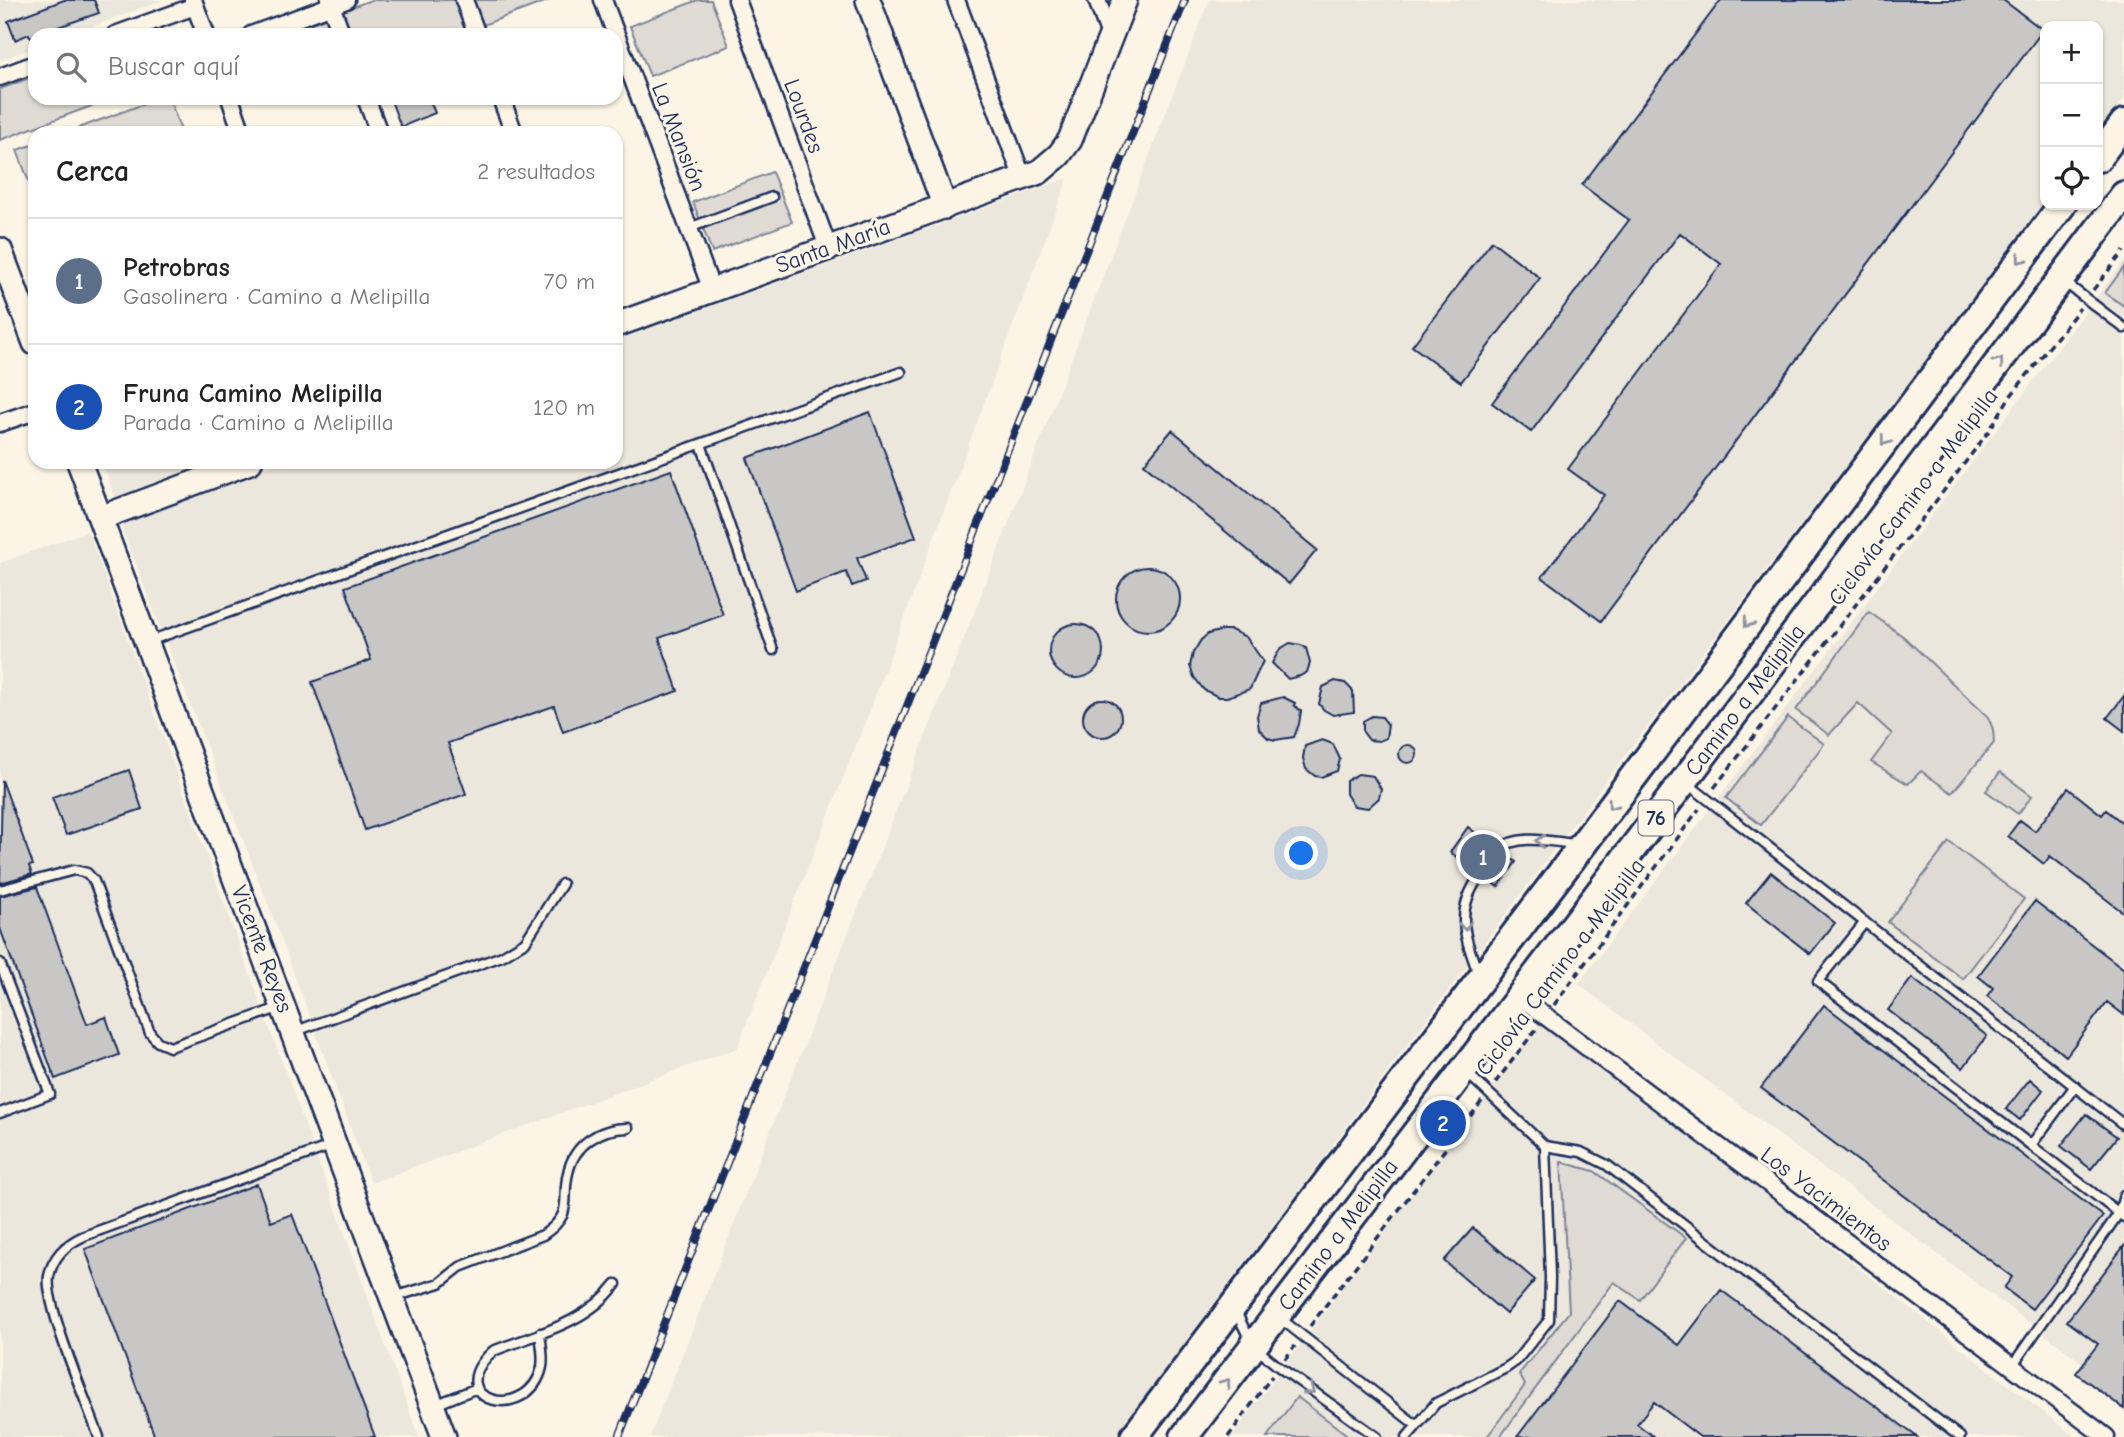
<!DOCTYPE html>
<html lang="es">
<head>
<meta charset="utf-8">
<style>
  :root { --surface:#fff; --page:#f2f2f2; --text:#222; --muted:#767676; --line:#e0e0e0; --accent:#1f6fb2 }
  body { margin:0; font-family:"Comic Neue",sans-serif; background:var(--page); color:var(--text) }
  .controls { position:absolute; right:21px; top:21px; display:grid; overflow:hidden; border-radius:14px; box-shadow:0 2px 5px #0004 }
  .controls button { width:63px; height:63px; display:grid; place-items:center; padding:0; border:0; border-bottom:2px solid var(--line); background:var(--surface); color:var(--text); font:35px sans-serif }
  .you { position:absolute; left:1302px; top:854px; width:24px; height:24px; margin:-18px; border:5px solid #fff; border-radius:50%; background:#1a73e8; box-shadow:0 0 0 10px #1a73e833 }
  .badge { display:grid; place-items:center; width:46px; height:46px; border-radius:50%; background:var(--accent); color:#fff; font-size:23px; font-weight:700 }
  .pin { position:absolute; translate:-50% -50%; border:4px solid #fff; box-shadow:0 2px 7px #0006 }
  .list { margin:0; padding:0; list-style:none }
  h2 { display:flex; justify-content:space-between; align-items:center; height:91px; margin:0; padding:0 28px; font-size:30px }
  h2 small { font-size:23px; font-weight:400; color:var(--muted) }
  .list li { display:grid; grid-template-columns:46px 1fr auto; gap:21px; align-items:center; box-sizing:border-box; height:126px; padding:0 28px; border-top:2px solid var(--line) }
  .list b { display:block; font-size:26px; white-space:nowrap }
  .list p { margin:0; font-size:23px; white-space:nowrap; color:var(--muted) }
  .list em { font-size:23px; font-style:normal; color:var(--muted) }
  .icon { flex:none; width:38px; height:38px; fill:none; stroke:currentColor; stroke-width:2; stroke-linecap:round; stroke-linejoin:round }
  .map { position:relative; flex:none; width:2124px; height:1437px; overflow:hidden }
  .search { position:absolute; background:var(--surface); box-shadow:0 2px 5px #0004; left:28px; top:28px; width:595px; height:77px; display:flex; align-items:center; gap:18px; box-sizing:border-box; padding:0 24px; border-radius:21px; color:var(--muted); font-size:26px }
  .panel { position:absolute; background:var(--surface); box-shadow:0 2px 5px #0004; left:28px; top:126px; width:595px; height:343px; border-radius:21px }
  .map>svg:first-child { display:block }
  .built { fill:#ece7dc }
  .green { fill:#dfdbd4; stroke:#7d8599; stroke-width:2 }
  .building { fill:#c8c7c6; stroke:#1b2f5e; stroke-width:2 }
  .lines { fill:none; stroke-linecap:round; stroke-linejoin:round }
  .lane-casing { stroke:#1b2f5e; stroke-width:13 }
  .street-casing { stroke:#1b2f5e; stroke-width:21 }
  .secondary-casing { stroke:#1b2f5e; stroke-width:28 }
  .primary-casing { stroke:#1b2f5e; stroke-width:32 }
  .path { stroke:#1b2f5e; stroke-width:3.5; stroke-dasharray:7 5; stroke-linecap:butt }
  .lane { stroke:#fcf5e5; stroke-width:8 }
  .street { stroke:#fcf5e5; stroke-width:16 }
  .secondary { stroke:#fcf5e5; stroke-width:23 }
  .primary { stroke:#fcf5e5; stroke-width:26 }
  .rail-casing { stroke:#1b2f5e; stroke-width:8 }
  .rail { stroke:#fcf5e5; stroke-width:5; stroke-dasharray:16; stroke-linecap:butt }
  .oneway { stroke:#8c92a2 }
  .labels { text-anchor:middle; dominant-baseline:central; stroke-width:6; stroke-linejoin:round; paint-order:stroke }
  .shield { fill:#fcf5e5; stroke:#5e6a86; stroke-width:2 }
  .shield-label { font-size:21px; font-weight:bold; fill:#1b2f5e }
  .street-label { font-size:23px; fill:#1b2f5e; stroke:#fcf5e5 }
</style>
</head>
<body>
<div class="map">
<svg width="2124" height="1437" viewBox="0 0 2124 1437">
  <rect width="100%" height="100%" fill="#fcf5e5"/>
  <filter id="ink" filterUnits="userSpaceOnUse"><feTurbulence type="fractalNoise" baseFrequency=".0143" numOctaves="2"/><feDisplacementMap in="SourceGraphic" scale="14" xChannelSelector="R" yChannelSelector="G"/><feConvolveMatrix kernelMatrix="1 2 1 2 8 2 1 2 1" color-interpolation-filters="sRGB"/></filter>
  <g filter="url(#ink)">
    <path class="built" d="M0,0h161v1l-92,34h-34v12l-35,13z
      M1209,0h915v99l-26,35v-108h-53v177l-474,624 -457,610h-464l326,-829z
      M1068,178l-197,529 -134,341 -366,135 -96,-261 -156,-401 162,-59h335v-121z
      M2124,261v1133l-546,-410z
      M102,462h106l-93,35z
      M88,531l331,906h-419v-874z
      M1542,1020l533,417h-844z"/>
    <path class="green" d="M371,0h179l-94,35h-179z
      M698,0h13l18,46 -79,30 -20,-50z
      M35,76v22h78l-113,42v-51z
      M160,98h9l13,35h-117z
      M35,144v54l-18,-48z
      M772,172l20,50 -80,30 -19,-50z
      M2124,267v39l-19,-13z
      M1869,612l35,25 84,80 5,12 1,14 -42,50 -31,-22 -13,13 -37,-22 21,-28 -34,-31 -29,32 -33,-25z
      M1788,717l36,27 -63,81 -35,-27z
      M2000,772l32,24 -14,18 -32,-23z
      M1949,842l75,57 -61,80 -75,-57z
      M1561,1162l33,9 92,67 -46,62 -26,-18 -114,155h-13l38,-52 -6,-11 50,-62z
      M1297,1397l53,40h-83z"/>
    <path class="building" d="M64,0h30l5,13 -64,22 -4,3 -2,-4 -14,6 -7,-19z
      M1721,0h282l40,30 -442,591 -59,-44 62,-82 -36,-26 153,-205 -41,-31 -149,199 -39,-29 137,-183 -47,-35z
      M390,98h39l6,15 -34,14z
      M1492,241l48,37 -79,104 -49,-36z
      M870,412l46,125 -59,21 9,23 -14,5 -6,-14 -50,19 -49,-133z
      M1172,430l145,120 -28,34 -145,-120z
      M671,470l52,145 -64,23 19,53 -115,41 -9,-26 -106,37 18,51 -101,36 -53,-148 59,-22 -26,-73z
      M1116 599a32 32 0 1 1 64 0a32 32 0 1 1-64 0Z
      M1049 651a27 27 0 1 1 54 0a27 27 0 1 1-54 0Z
      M1223,630h8l15,7 17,24 -13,28 -23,8h-8l-15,-7 -10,-13 -4,-11 3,-13 8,-13 7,-6z
      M1290,643l11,2 5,3 4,15 -3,9 -7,4 -12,3 -16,-16 8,-14z
      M1335,681l10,2 8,8 1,21 -21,3 -9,-5 -5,-6 4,-17z
      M2124,696v35l-17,-13z
      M1283,697l12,6 -1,2 7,6 -2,13 -5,13 -19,3 -7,-2 -9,-9 -2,-13 4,-13z
      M1083 718a19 19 0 1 1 38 0a19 19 0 1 1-38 0Z
      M1372,716l10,1 6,8 -2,13 -7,3 -10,-1 -6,-8v-11z
      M1322,740l11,4 7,15 -3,12 -16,6 -6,-1 -9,-7 -3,-11 2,-12z
      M1399 754a9 9 0 1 1 18 0a9 9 0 1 1-18 0Z
      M129,770l13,39 -76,26 -14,-38z
      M1358,774l15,2 8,13 -2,9 -11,10 -14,-2 -8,-12v-13z
      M2,780l31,85 -4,1 3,8 -32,9z
      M2068,788l34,27 4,-5 18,14v89l-74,-57 -6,8 -36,-28 12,-16 15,11z
      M1468,827l25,19 2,8 9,-1 12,9 -18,25 -12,-9 2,-4 -3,-5 -4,-1 -6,3 -25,-19z
      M1771,872l64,51 -25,31 -64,-51z
      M37,887l50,137 19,-7 13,38 -64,24 -55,-151v-32z
      M2035,901l89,68v46l-17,-13 -41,54 -79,-60 6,-8 -15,-12z
      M1912,978l75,58 -24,32 -75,-58z
      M1824,1005l279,211 -71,93 -28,-21 8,-11 -251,-189z
      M2030,1079l13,11 -23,30 -14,-11z
      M2086,1114l31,23 -26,32 -30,-23z
      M257,1184l14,38 21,-8 83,223h-220l-70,-188z
      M1473,1228l62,52 -29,34 -62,-53z
      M2124,1246v163l-48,-36 22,-29 -31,-23z
      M1721,1290l196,147h-217l-46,-35 -17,22 17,13h-137l103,-136 59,44z"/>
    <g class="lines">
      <defs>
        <path id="lane" d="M689,228l83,-31
          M2063,281l61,47
          M701,444l72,206
          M149,641l752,-269
          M1688,784l436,341
          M1499,849c20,-16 53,-7 78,-5
          M0,890l74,-20 13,3 7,8 56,152 8,9 12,5 111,-40
          M1865,922l-47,59 306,236
          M0,963l50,131 -50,19
          M1478,973c-14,-39 -24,-62 3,-99
          M296,1031l206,-75 23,-14 37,-58
          M1466,1072l79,74 36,6 26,13 353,272
          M2031,1145l44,-59
          M394,1297l46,-14 20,-16 83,-32c32,-22 18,-33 25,-62 6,-29 32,-45 60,-45
          M1236,1312l17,34 26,21 98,70
          M1281,1319l135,106
          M540,1333c1,11 4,23 2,34 -13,58 -104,34 -49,-16 44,-17 94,-28 123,-67
          M2012,1366l107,-153 5,-18
          M435,1405l42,-17
          M99,1437c-11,-32 -55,-133 -50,-161 4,-20 17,-32 35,-40l249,-91
          M1407,1437l29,-34 70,-35 10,-7 33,-41 1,-43 -5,-131"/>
        <path id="street" d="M193,0l13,35
          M329,0l13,35
          M464,0l13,35
          M603,0l109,290
          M737,0l91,247
          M956,0l67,179
          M1097,0l14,38
          M115,35l80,-29
          M251,35l95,-35
          M0,77l35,-13
          M230,98l12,35
          M366,98l13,35
          M501,98l13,35
          M0,423l35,-12
          M1520,997l586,440"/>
        <path id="secondary" d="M868,0l77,207
          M0,250l35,93
          M616,325l423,-153 20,-17 11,-15 55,-140
          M79,462l365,975
          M100,518l150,-56"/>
        <path id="primary" d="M2098,158l26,-35
          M1134,1437l449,-593 479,-639
          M1184,1437l500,-656 440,-586"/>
      </defs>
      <use href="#lane" class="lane-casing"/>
      <use href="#street" class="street-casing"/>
      <use href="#secondary" class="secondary-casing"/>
      <use href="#primary" class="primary-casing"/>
      <path class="path" d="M2093,290l31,-39
        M1714,788l225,-291 50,-66 20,-33 71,-90
        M1554,1005l145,-196
        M1495,1083l42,-55
        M1310,1326l172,-225
        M1285,1359l10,-13
        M1228,1437l44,-61"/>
      <use href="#lane" class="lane"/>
      <use href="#street" class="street"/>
      <use href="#secondary" class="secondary"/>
      <use href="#primary" class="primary"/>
      <defs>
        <path id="rail" d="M619,1437l566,-1437"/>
      </defs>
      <use href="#rail" class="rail-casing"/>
      <use href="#rail" class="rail"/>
    </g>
    <defs><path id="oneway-chevron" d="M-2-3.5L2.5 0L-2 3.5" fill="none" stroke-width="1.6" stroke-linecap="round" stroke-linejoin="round" transform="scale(1.75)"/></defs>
    <g class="oneway">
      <use href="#oneway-chevron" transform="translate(2021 259) rotate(127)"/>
      <use href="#oneway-chevron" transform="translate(1999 362) rotate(-53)"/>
      <use href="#oneway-chevron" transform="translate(1885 441) rotate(127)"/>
      <use href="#oneway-chevron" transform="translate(1748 623) rotate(127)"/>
      <use href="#oneway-chevron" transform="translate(1612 805) rotate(127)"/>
      <use href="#oneway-chevron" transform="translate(1540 841) rotate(-176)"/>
      <use href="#oneway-chevron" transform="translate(1465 926) rotate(84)"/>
      <use href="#oneway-chevron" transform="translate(1226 1383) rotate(-53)"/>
      <use href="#oneway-chevron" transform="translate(1310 1390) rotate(35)"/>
    </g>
  </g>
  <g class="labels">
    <rect class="shield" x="1638.5" y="800.5" width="35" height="35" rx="5"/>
    <g class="shield-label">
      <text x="1656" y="818">76</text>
    </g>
    <g class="street-label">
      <text transform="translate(804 116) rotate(70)">Lourdes</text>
      <text transform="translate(679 137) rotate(69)">La Mansión</text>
      <text transform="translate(833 246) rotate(-20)">Santa María</text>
      <text transform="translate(1913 497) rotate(-53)">Ciclovía Camino a Melipilla</text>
      <text transform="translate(1745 700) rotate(-53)">Camino a Melipilla</text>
      <text transform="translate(262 949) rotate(69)">Vicente Reyes</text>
      <text transform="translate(1560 967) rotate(-53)">Ciclovía Camino a Melipilla</text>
      <text transform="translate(1826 1199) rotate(37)">Los Yacimientos</text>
      <text transform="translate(1338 1235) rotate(-53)">Camino a Melipilla</text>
    </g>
  </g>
</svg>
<div class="controls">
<button>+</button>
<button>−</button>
<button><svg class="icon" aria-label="locate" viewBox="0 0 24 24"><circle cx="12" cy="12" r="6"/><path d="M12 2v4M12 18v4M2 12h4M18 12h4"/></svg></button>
</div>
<div class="you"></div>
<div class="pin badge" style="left:1483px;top:857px;background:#5c6f8a">1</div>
<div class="pin badge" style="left:1443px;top:1123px;background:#1a4fb4">2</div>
<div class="search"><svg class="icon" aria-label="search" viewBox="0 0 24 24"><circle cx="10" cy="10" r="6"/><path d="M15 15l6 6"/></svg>Buscar aquí</div>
<section class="panel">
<h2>Cerca<small>2 resultados</small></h2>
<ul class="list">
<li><span class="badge" style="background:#5c6f8a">1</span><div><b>Petrobras</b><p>Gasolinera · Camino a Melipilla</p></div><em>70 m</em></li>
<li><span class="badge" style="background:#1a4fb4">2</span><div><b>Fruna Camino Melipilla</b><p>Parada · Camino a Melipilla</p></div><em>120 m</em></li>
</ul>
</section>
</div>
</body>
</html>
